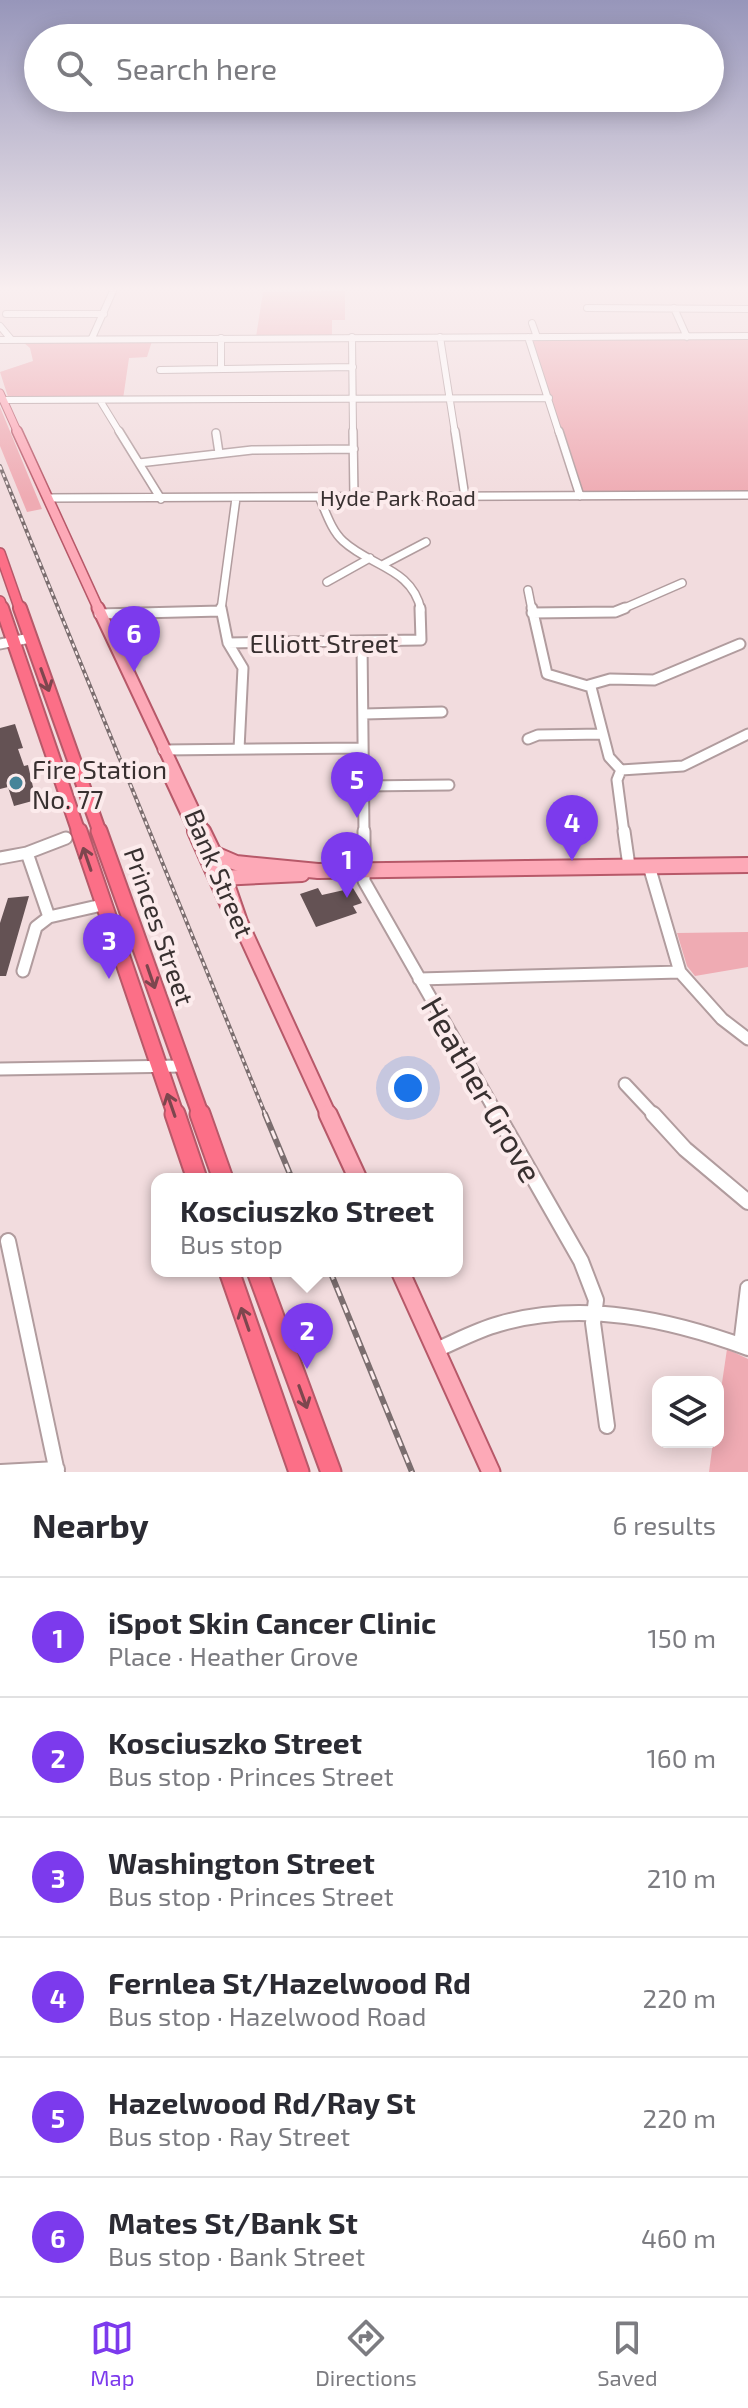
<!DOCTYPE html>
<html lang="en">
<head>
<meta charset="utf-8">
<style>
  :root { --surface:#fff; --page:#f2f2f3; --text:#2b2b33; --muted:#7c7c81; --line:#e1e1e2; --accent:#7c3aed }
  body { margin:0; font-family:"Exo 2",sans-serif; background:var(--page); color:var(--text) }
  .controls { position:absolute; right:24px; bottom:24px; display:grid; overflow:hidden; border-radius:16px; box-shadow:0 4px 20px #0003 }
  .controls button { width:72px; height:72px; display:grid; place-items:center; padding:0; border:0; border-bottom:2px solid var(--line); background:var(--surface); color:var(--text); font:40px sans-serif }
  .you { position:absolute; left:408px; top:1088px; width:28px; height:28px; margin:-20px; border:6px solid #fff; border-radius:50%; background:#1a73e8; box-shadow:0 0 0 12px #1a73e833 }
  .badge { display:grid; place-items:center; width:52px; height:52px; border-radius:50%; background:var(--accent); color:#fff; font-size:26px; font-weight:700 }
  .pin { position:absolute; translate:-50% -66px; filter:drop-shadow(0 2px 4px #0008) }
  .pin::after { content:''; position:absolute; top:42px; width:28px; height:24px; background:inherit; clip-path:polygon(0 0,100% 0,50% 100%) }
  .popup { position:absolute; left:151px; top:1173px; width:312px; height:104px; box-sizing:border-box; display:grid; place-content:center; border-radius:16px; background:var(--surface); filter:drop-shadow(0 2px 6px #0005); font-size:26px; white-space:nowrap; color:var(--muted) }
  .popup b { font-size:30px; color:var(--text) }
  .popup::after { content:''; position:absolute; left:50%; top:100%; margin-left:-16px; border:16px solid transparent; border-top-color:var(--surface) }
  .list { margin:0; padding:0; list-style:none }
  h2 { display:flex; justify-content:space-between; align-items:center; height:104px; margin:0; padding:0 32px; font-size:34px }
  h2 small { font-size:26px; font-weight:400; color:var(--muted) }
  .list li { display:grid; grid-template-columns:52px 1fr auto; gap:24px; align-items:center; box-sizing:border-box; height:120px; padding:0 32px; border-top:2px solid var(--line) }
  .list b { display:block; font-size:30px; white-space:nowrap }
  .list p { margin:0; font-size:26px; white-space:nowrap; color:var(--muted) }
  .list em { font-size:26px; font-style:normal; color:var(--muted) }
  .icon { flex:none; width:44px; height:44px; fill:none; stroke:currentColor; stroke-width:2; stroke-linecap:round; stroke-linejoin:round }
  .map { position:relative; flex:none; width:748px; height:1472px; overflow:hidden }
  .search { position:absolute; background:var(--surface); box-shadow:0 4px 20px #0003; left:24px; right:24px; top:24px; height:88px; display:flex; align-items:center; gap:20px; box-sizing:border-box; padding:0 28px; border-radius:44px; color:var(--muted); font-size:30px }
  .sheet { height:824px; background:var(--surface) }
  nav { display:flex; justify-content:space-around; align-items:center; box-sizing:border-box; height:112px; border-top:2px solid var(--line); background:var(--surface); font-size:22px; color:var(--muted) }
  nav a { display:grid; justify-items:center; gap:4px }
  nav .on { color:var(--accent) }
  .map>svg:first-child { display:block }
  .green { fill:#efabb3 }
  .building { fill:#645254 }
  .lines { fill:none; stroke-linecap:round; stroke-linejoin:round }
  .minor-far4-casing { stroke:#b19c9e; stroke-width:8 }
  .minor-far3-casing { stroke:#b19c9e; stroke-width:10 }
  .minor-far2-casing { stroke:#b19c9e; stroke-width:13 }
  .minor-far1-casing { stroke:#b19c9e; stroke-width:15 }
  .minor-casing { stroke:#b19c9e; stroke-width:18 }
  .major-far4-casing { stroke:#b75969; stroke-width:9 }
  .major-far3-casing { stroke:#b75969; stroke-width:12 }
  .major-far2-casing { stroke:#b75969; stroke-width:15 }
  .major-far1-casing { stroke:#b75969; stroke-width:18 }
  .major-casing { stroke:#b75969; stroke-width:21 }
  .highway-far3-casing { stroke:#b75969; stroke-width:12 }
  .highway-far2-casing { stroke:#b75969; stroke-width:16 }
  .highway-far1-casing { stroke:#b75969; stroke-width:19 }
  .highway-casing { stroke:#b75969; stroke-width:23 }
  .minor-far4 { stroke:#fff; stroke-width:6 }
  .minor-far3 { stroke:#fff; stroke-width:7 }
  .minor-far2 { stroke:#fff; stroke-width:9 }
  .minor-far1 { stroke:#fff; stroke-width:11 }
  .minor { stroke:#fff; stroke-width:14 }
  .major-far4 { stroke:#fda9b7; stroke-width:7 }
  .major-far3 { stroke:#fda9b7; stroke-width:9 }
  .major-far2 { stroke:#fda9b7; stroke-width:11 }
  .major-far1 { stroke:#fda9b7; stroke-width:14 }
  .major { stroke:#fda9b7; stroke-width:17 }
  .highway-far3 { stroke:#fc6f87; stroke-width:9 }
  .highway-far2 { stroke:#fc6f87; stroke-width:12 }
  .highway-far1 { stroke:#fc6f87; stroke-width:15 }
  .highway { stroke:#fc6f87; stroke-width:19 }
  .rail-far1-casing { stroke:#7b6e6f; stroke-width:4 }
  .rail-casing { stroke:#7b6e6f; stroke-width:6 }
  .rail-far1 { stroke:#fcebec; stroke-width:2; stroke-dasharray:4; stroke-linecap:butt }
  .rail { stroke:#fcebec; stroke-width:3; stroke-dasharray:9; stroke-linecap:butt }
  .oneway { stroke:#7d464e }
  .poi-dot { fill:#458499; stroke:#fcebec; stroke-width:3 }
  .labels { text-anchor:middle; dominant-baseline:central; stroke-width:8; stroke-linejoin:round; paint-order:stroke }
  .far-street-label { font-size:22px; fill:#383030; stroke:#fcebec }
  .street-label { font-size:26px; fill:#383030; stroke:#fcebec }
  .poi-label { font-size:26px; fill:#383030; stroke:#fcebec; text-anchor:start }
  .near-street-label { font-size:32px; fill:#383030; stroke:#fcebec }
</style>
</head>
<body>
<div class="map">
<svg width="748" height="1472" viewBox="0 0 748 1472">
  <rect width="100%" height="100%" fill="#f2dcde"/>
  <path class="green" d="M345,291v29h-13v16l-76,1 7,-45z
    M748,337v157l-167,2 -50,-157z
    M152,341l-5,16 -18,1 -6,41 -114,1 -9,-28 33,-11 -3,-13 -7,-6z
    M0,407l42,102 -15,3 -27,-66z
    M748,932v35l-53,9 -8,-10 -10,-33z
    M727,1349l21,10v113h-39l4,-30h5v-32z"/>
  <path class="building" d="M15,724l8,24 -5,1 6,17 4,-1 8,35 -22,6 -6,-19 -8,2v-61z
    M318,888l4,7 31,-7 9,15 -9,3 4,7 -41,14 -16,-33z
    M29,896l-23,80h-6v-53l8,-25z"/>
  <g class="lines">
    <defs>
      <path id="minor-far4" d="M587,308l161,1
        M674,308l13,29
        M6,314h98
        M532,323l5,14
        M0,326l10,12
        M352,337l1,96
        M440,337l15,96
        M528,337l31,96
        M92,338l21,-47
        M221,338v31
        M0,340l748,-4
        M160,370l193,-3
        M3,400l546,-2
        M101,402l19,31"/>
      <path id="minor-far3" d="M119,431l42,68
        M353,431l1,66
        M455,431l10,66
        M559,431l21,65
        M216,433l3,20
        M139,463l113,-13 102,-1
        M319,497c7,15 12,33 24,44 28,26 69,27 78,69
        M48,498l700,-3
        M384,564l42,-22
        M327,582l43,-24
        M528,590l4,20
        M221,610l15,-112
        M620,610l62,-27"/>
      <path id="minor-far2" d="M221,608l7,35 15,25 -4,81
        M532,608l15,66 44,13 18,70 12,13
        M532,613l83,-1 10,-4
        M99,614l122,-3
        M362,642l2,191
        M228,643l193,-3 -1,-32
        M0,644l30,-6
        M589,685l21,-6 44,1 86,-36
        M364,714l78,-2
        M528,739l10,-4 65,-1
        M163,750l200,-2
        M364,786l85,-1
        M624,833l-7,-53 4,-10 62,-4 65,-32"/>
      <path id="minor-far1" d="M364,831v50l134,235
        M624,831l5,35
        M27,853l39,-15
        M0,858l27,-5 22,64 53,-12
        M649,866l31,106 42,47 26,20
        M23,971l13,-44 13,-10
        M419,979l261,-7
        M0,1069l182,-3
        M625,1084l30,32"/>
      <path id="minor" d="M497,1114l84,147 15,39 -3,23 14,103
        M653,1114l32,35 63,53
        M8,1241l49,231
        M741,1345l7,-57
        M436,1350c21,-9 41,-20 63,-26 83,-24 170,-5 249,24
        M1,1472l56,-3"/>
      <path id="major-far4" d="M0,393l18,40"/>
      <path id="major-far3" d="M17,431l82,179"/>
      <path id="major-far2" d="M98,608l106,225
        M169,775l27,58"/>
      <path id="major-far1" d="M195,831l33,74
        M203,831l19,39 18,52 89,194
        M215,854l21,9 82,8 430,-6
        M220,878l82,-4"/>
      <path id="major" d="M328,1114l30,65
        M400,1271l91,201"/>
      <path id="highway-far3" d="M0,553l20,57
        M0,601l3,9"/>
      <path id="highway-far2" d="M2,608l77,225
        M20,608l80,225"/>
      <path id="highway-far1" d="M79,831l97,285
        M99,831l102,285"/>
      <path id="highway" d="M175,1114l22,65
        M200,1114l23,65
        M229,1271l70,201
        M257,1271l74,201"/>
    </defs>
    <use href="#minor-far4" class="minor-far4-casing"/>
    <use href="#minor-far3" class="minor-far3-casing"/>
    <use href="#minor-far2" class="minor-far2-casing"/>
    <use href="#minor-far1" class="minor-far1-casing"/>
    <use href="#minor" class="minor-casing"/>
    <use href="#major-far4" class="major-far4-casing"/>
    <use href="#major-far3" class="major-far3-casing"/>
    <use href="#major-far2" class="major-far2-casing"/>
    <use href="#major-far1" class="major-far1-casing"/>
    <use href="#major" class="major-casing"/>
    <use href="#highway-far3" class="highway-far3-casing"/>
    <use href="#highway-far2" class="highway-far2-casing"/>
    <use href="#highway-far1" class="highway-far1-casing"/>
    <use href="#highway" class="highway-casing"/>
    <use href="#minor-far4" class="minor-far4"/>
    <use href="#minor-far3" class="minor-far3"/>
    <use href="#minor-far2" class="minor-far2"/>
    <use href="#minor-far1" class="minor-far1"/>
    <use href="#minor" class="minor"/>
    <use href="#major-far4" class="major-far4"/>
    <use href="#major-far3" class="major-far3"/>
    <use href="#major-far2" class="major-far2"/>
    <use href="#major-far1" class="major-far1"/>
    <use href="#major" class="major"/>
    <use href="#highway-far3" class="highway-far3"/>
    <use href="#highway-far2" class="highway-far2"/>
    <use href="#highway-far1" class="highway-far1"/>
    <use href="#highway" class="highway"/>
    <defs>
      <path id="rail-far1" d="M0,466l266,650"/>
      <path id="rail" d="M265,1114l27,65
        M330,1271l82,201"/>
    </defs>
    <use href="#rail-far1" class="rail-far1-casing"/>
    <use href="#rail" class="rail-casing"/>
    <use href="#rail-far1" class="rail-far1"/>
    <use href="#rail" class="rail"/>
  </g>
  <defs><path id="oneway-shaft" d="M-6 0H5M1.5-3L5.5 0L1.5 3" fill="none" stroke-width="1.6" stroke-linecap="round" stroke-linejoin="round" transform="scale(2)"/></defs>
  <g class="oneway">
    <use href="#oneway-shaft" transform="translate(45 680) rotate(70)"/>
    <use href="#oneway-shaft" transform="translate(87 859) rotate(-109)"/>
    <use href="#oneway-shaft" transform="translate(151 977) rotate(71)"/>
    <use href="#oneway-shaft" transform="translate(171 1105) rotate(-109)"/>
    <use href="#oneway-shaft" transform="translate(245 1319) rotate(-109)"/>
    <use href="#oneway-shaft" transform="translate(303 1397) rotate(70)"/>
  </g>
  <linearGradient id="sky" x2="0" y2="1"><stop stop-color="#9796ba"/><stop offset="0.58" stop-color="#f9eff0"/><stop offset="1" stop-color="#f9eff0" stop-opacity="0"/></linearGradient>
  <rect width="748" height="498" fill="url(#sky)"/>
  <circle class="poi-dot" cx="16" cy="783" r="8"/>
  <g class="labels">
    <g class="far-street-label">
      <text x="398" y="497">Hyde Park Road</text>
    </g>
    <g class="street-label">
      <text x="324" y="642">Elliott Street</text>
      <text transform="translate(220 873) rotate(67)">Bank Street</text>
      <text transform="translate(160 926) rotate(71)">Princes Street</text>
    </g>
    <g class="poi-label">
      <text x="32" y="768">Fire Station<tspan x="32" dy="30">No. 77</tspan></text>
    </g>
    <g class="near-street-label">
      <text transform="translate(483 1089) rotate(60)">Heather Grove</text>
    </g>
  </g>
</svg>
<div class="controls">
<button><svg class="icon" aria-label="layers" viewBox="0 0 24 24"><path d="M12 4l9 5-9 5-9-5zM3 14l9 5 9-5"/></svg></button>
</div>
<div class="you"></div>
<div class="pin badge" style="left:347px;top:898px">1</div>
<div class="pin badge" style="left:307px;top:1369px">2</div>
<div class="popup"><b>Kosciuszko Street</b>Bus stop</div>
<div class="pin badge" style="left:109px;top:979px">3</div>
<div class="pin badge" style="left:572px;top:861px">4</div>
<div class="pin badge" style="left:357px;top:818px">5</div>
<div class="pin badge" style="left:134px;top:672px">6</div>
<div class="search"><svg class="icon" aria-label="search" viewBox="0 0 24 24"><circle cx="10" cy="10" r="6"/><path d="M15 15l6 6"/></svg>Search here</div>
</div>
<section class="sheet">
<h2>Nearby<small>6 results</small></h2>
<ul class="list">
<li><span class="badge">1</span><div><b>iSpot Skin Cancer Clinic</b><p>Place · Heather Grove</p></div><em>150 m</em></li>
<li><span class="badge">2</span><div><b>Kosciuszko Street</b><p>Bus stop · Princes Street</p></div><em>160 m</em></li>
<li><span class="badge">3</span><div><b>Washington Street</b><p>Bus stop · Princes Street</p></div><em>210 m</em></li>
<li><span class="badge">4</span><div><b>Fernlea St/Hazelwood Rd</b><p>Bus stop · Hazelwood Road</p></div><em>220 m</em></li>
<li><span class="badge">5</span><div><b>Hazelwood Rd/Ray St</b><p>Bus stop · Ray Street</p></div><em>220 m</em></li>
<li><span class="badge">6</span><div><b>Mates St/Bank St</b><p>Bus stop · Bank Street</p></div><em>460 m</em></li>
</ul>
</section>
<nav>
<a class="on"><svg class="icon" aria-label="map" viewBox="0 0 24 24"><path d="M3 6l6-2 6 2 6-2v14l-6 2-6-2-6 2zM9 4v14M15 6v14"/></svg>Map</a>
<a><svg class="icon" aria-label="directions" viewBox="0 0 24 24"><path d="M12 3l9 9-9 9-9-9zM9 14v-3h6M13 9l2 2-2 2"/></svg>Directions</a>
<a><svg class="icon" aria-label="saved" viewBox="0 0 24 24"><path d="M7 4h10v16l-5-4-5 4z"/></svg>Saved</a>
</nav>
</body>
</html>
